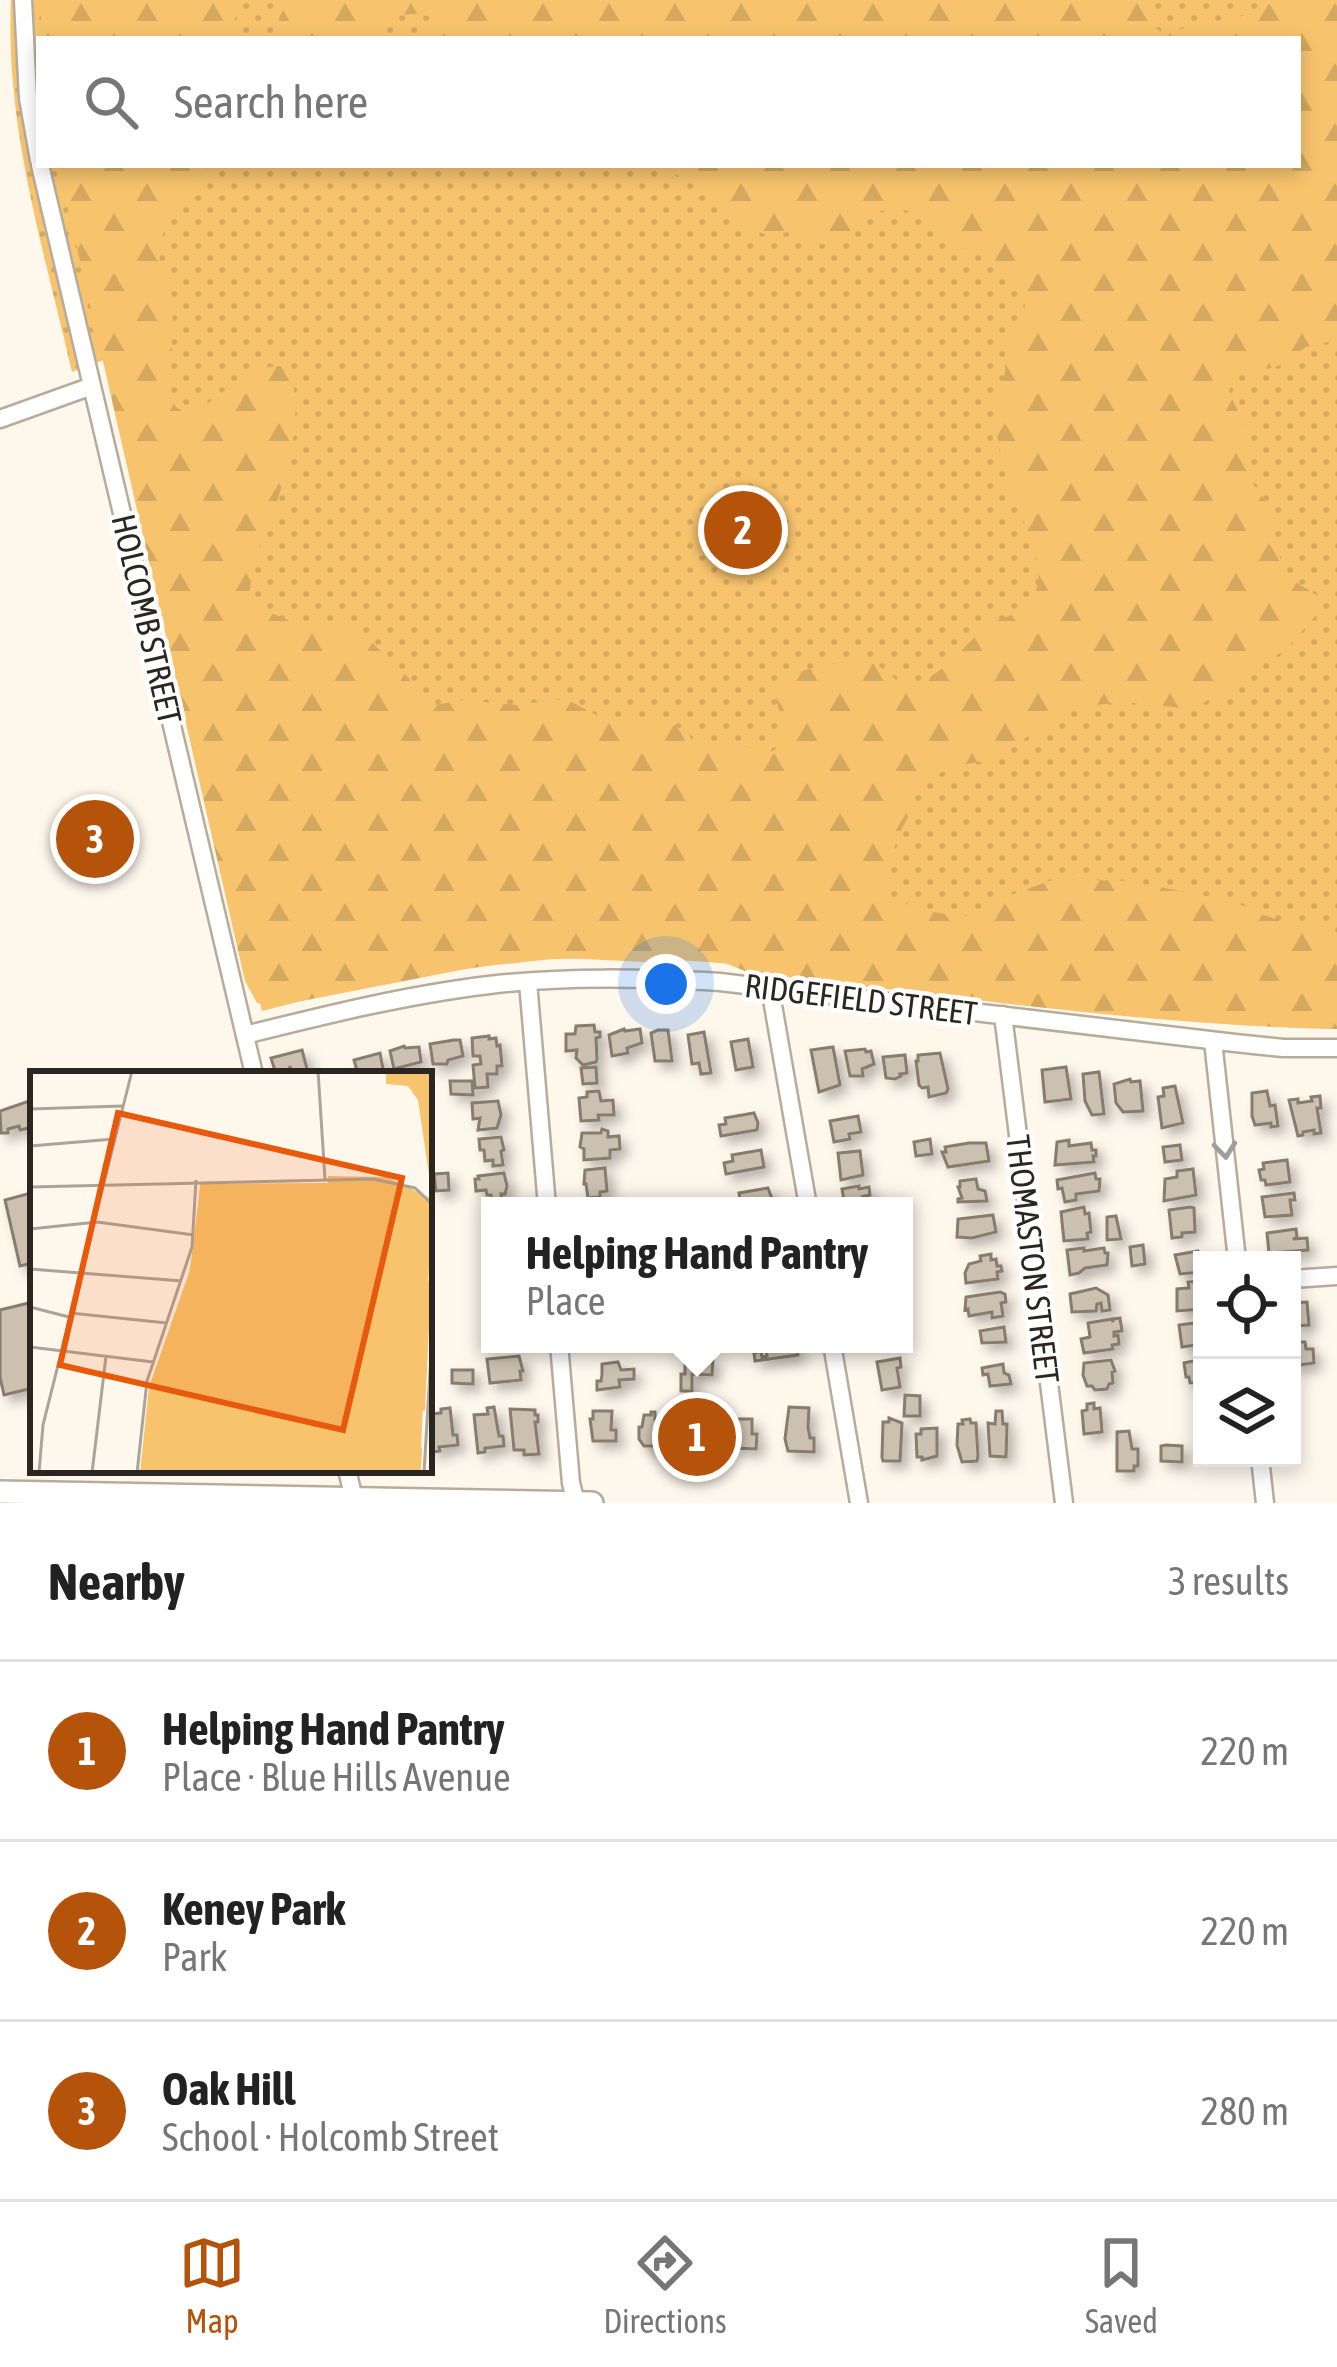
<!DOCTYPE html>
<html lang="en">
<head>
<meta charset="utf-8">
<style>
  :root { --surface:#fff; --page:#f2f2f2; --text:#222; --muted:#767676; --line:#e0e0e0; --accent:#b45309 }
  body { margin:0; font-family:"Asap Condensed",sans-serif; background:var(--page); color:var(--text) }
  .controls { position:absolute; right:36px; bottom:36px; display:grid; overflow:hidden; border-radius:0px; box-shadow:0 6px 18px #0003 }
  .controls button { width:108px; height:108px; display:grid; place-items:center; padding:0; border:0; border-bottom:3px solid var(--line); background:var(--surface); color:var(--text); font:60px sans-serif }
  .you { position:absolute; left:666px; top:984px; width:42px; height:42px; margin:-30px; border:9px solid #fff; border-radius:50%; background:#1a73e8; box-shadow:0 0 0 18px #1a73e833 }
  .badge { display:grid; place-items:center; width:78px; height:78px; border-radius:50%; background:var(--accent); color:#fff; font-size:39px; font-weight:700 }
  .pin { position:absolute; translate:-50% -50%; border:6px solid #fff; box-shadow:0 3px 12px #0006 }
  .popup { position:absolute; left:481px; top:1197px; width:432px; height:156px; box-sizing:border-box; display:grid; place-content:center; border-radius:0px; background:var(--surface); filter:drop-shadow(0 3px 9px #0005); font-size:39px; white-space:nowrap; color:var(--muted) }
  .popup b { font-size:45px; color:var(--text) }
  .popup::after { content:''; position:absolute; left:50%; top:100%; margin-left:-24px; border:24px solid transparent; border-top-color:var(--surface) }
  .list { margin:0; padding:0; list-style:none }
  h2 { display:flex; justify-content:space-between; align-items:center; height:156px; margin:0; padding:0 48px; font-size:51px }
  h2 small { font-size:39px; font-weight:400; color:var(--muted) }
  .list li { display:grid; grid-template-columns:78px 1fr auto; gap:36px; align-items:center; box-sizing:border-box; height:180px; padding:0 48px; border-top:3px solid var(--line) }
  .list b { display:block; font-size:45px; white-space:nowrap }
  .list p { margin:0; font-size:39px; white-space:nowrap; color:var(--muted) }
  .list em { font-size:39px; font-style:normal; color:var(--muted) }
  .icon { flex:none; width:66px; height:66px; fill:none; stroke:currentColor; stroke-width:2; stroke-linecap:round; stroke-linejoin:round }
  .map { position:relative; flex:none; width:1337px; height:1503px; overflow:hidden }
  .search { position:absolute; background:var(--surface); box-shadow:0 6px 18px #0003; left:36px; right:36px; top:36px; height:132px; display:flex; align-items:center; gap:30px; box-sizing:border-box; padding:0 42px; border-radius:0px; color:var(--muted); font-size:45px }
  .sheet { height:696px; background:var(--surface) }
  nav { display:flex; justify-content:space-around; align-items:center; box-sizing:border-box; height:168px; border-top:3px solid var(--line); background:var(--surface); font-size:33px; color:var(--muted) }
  nav a { display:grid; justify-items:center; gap:6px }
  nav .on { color:var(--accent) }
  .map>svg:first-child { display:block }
  .grass { fill:url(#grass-dots); fill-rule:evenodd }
  .forest { fill:url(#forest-firs) }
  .building { fill:#ccc1b0; stroke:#877c6d; stroke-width:3; filter:url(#shadow) }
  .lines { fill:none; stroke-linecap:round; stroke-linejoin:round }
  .minor-casing { stroke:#b7ac9c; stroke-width:21 }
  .major-casing { stroke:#b7ac9c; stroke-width:26 }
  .minor { stroke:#fff; stroke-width:16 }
  .major { stroke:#fff; stroke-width:21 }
  .oneway { stroke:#a09e9b }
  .labels { text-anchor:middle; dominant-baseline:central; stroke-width:9; stroke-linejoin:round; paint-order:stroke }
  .street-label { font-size:33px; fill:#2b2720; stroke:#fff }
  .inset-road { fill:none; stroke:#aaa49a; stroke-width:3 }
  .view { fill:#e8590c; fill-opacity:0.15; stroke:#e8590c; stroke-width:6 }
  .inset-edge { fill:none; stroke:#2b2720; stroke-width:6 }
</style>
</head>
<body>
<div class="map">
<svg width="1337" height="1503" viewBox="0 0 1337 1503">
  <defs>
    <pattern id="grass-dots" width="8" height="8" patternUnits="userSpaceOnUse" patternTransform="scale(3)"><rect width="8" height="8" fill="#f7c36d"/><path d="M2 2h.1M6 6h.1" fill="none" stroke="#d4a85e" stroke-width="1.8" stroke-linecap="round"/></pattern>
    <pattern id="forest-firs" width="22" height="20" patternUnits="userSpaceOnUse" patternTransform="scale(3)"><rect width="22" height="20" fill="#f7c36d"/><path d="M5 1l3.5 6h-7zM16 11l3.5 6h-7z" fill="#d4a85e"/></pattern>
    <filter id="shadow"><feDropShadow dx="7" dy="7" stdDeviation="6" flood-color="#0004"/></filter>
  </defs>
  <rect width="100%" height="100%" fill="#fef7ec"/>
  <path class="grass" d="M11,0h1326v1029l-97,-4 -492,-60 -98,-7 -97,1 -97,10 -96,17 -98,25 -155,-652 -35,13c-28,-122 -67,-246 -61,-372zM39,39h1259v126h-1259z"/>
  <path class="forest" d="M41,0h205l-14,24 1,15h-192z
    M290,0h862l3,27 7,6 90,-19 25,-14h60v340l-31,7 -24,18 -20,5 -21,-2 -8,6 -4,18 16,34 3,51 19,26 15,63 15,17 26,16v9l-38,42 -83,54 -19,4 -59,-6 -39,4 -26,10 -65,43 -38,7 -37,16 -7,7 -4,28 -9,17 -12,37v19l5,9 36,12 34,6 18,-5 17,-12 58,-21 72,2 106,20 27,13 19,6 29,2 29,12v95c-196,-4 -393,-34 -587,-56l-35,-14h-10l-61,3 -80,-4 -37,2 -61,9 -190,37 -19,-3 -12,-22 -187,-816h151l-42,50 -8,39 1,10 13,34 -2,100 5,9 8,5 10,1c29,-18 58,-53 95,-46 17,53 -3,110 -21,159 -9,24 -20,49 -18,75l7,6 50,21 32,-5 24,11 45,43 11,18 16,10 29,-5 52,5 50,-6 45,24 48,-5 26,13 13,15 36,-2 37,8 8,-5 1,-31 -5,-25 7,-13c20,-9 68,-21 90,-15 15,4 21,22 39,20 35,-5 53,-42 80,-59 10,-7 23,-8 33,-16 31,-27 4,-73 -7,-103 -8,-23 -16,-47 -20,-70 -5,-24 6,-40 8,-63 1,-9 -2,-19 2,-27 9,-22 27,-31 12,-59 -3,-5 -27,-28 -33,-31 -8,-5 -18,-4 -26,-9 -13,-8 -23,-20 -35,-29 -16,-11 -56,-10 -68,7 -4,5 -5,12 -7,17 -32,8 -27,2 -55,-7 -11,-4 -17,1 -28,0 -31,-4 -48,-32 -71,-48 -11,-8 -22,-10 -31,-21h633v-126h-861l-8,-23c-27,-7 -46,4 -65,23h-90l7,-25z"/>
  <path class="building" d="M594,1025l1,7h5v5l-4,1 1,21 -1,3 -13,3 -7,-7 1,-8 -11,1v-17h9l1,-8z
    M624,1029l1,2 15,-2 2,14 -15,5 1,5 -16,3 -3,-21z
    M658,1030h10l4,31h-17l-4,-28z
    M704,1032l7,41 -10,1 -2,-11 -7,1 -4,-29z
    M489,1036v3l7,-1 1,8 3,-1 2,21h-5v8h-10l1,13 -13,1 -2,-23 8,-1 -1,-8h-7l-1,-18z
    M748,1039l5,28 -17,3 -5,-28z
    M454,1040h6l3,16 -15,4 -1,4h-14l-3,-20z
    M404,1046l1,2 14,-1 2,15 -27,7 -4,-18z
    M833,1047l7,38 -21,7 -8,-42z
    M865,1049l1,3 5,-1 3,13 -12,5 1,7h-13l-5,-25z
    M302,1050l5,19 -16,4 -1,-7 -1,7 -13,1 -5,-16z
    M380,1053l4,21h-26l-4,-14z
    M940,1053l8,36 -2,4 -17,4 -1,-10 -6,1 -3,-3 -3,-24h2v-6z
    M905,1055l2,18 -7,1 1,2 -6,3 -9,-1 -3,-21z
    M596,1067l1,16 -14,1 -2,-16z
    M1066,1067l5,32 -26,3 -3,-32z
    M1099,1072l5,42 -12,1 -7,-14 -2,-27z
    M1130,1079l1,3 9,-1 3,30 -20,1 -7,-9 -2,-19z
    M450,1081h22l1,14 -22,-1z
    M1175,1086l8,37 -21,5 -4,-31 6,-1 -1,-8z
    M599,1091l2,10 12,-1 1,15h-16l1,5 -18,1 -2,-23 8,-1v-5z
    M1267,1091l3,15 5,-1 3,21 -7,1v-4l-16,2 -3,-9v-23z
    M1320,1096l1,12h-4l4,25 -7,1v-4l-11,2v3l-5,1 -9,-36 9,-1v4l14,-2 -1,-4z
    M32,1100l1,27 -13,3 -1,-4 -11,3v4h-7l-1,-22z
    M498,1101l3,14 -4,13 -19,2 2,-12 -7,1 -1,-16z
    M754,1113l4,10 -1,7 -36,6 -2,-11 7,-1 -1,-6z
    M858,1116l3,16 -12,2 1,5 -16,3 -4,-21z
    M602,1129l6,2v6l11,-1 1,13 -10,1v8l-26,2v-11l-4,-2 2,-14h19z
    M501,1137l3,13 -3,1 2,14 -10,1v-6l-8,1 -1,-11h-4l-1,-11z
    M930,1139l2,15 -16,2 -2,-14z
    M1069,1140v6l22,-3 1,7h4v6h-3l1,6 -39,3 2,-23z
    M969,1143h17l3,18 -41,6 -6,-15h4l-1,-5z
    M1180,1145l2,15 -17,2 -2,-15z
    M761,1150l3,17 -38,7 -2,-11 9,-2 -1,-6z
    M860,1151l3,24 -22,5 -3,-27z
    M1287,1160l3,22 -24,3 -1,-5h-4l-2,-10 5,-1 -1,-6z
    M605,1168l2,23 -7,1v5l-12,1 -2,-14h-2l1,-14z
    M1193,1169l3,26 -32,6 1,-22 12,-2v-6z
    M448,1173l1,17 -13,1 -2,-17z
    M504,1173l3,13 -2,8h-4l1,7 -10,1 -1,-7h-4l-1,-5 -10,1 -1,-12h4l-1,-3z
    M1095,1173l1,6h4l-1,12 -23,3v6l-11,2 -3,-14 -4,1 -1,-9z
    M976,1179l2,10 7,2 2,10 -29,1v-3l4,-1 -4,-11h2v-6z
    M859,1186v3l10,-2 1,8 -9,2 6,1 2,8h-24l-3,-17z
    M768,1188l6,16 -33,2 -2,-13z
    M31,1193h2v70l-13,3 -15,-66z
    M1294,1193l1,7h-5l2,15 -27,2 -3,-20z
    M1084,1207l1,7 4,-1 2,19 -4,1 1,6 -24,2 -3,-29z
    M1190,1207l4,1 1,24 -13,1v4l-10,1 -3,-28z
    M993,1215l3,17 -24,6 -15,-1 1,-18z
    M1116,1216l5,23 -14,1v-23z
    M1296,1229l1,8 -4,2 14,-1 1,12 -39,3 -2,-20z
    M1143,1245l2,19 -13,2 -2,-19z
    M1084,1248v3l20,-3 1,5h3l-1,12 -22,3 -6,5 -9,2 -3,-25z
    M1198,1251l1,2h4l1,7h-2l-1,12 -21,2 -5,-19z
    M991,1254v6l5,-1 1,7h4l1,5 -5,1 1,7 -32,4 -1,-10 4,-9 12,-3 -1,-5z
    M1199,1281l3,7v21l-25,2v-22l12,-1 -1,-6z
    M1096,1288l12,7 2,15 -8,1 -1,-8 -4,1 -1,7 -24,1 -2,-18z
    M1000,1292l5,2 1,8 -5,1 2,13 -11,2v-6l-23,4 -1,-7 -3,1 1,-13z
    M33,1302v86l-29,7 -4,-18v-67z
    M1307,1302l2,23 -14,1v-5l-3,1v-19z
    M1120,1318l2,13 -8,1v4l4,-1 1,9 -7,1 1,4 -29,4 -3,-14 9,-2 -2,-14 24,-4 1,3v-3z
    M1202,1322v22l-20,3 -3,-22z
    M1004,1327l2,15 -24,1 -2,-12z
    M1298,1337v5h7l1,7h7l1,14 -22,3v-28z
    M765,1344h31l2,11 -43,6 -1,-8 7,-2 1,6 5,-1z
    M519,1356l4,15h-3l1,9 -31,3 -3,-24z
    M900,1358l1,9 -4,1 3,19 -18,3 -5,-28z
    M685,1359l28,1 -1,15 -20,-1v17h-11v-17h4z
    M1202,1359v23l-12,1 -1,-6h-3l-2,-14z
    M1111,1360l4,11 -3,1 1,11 -4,1 -2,5 -12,1 -3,-4h-5l-4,-11 1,-12z
    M618,1362l3,8 13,-1v10l-15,1 1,7 -23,3v-9h4l1,-6v-11z
    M1003,1364l1,9 5,2 2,9 -21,2 -2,-12 -5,1 -1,-7z
    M452,1370h21v14l-21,-1z
    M905,1395l15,1v20h-16z
    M1094,1403v6l6,-1 2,24 -18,2 -2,-23 5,-1v-6z
    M494,1407l5,29h4l1,10 -19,2v4l-7,1 -4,-38 14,-1 -1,-6z
    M789,1407l20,1 -1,19 2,11h4v14l-26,-1 -3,-12z
    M450,1408l3,27h4l1,10 -19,2 1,4 -8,1 -3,-38 12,-1v-4z
    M510,1409l25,1v5h3v7h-3l4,32 -15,1v-5h-10z
    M593,1411h19l-1,19h5v11h-23l-3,-22h3z
    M996,1411h6l1,13h4l-1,33 -16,-1 -2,-33 7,1z
    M651,1412h4v8h7l-1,9 9,2v8l-7,7h-19l-5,-7v-12h3l2,-12h7z
    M889,1418l13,5 -2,38h-17l-1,-4 1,-35h6z
    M735,1419h17v15h5l-1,15 -22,-1z
    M970,1419l1,4h5l2,33 -1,5 -15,1 -5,-17 1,-21h5l-1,-4z
    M684,1421l27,1 2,10h-3l-2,16 -24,-1z
    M937,1428v28l-15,4v-3h-5l-1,-23h5v-5z
    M1129,1431l3,18h6v17h-4v5h-17v-39z
    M1166,1445l16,1v16l-21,-1v-15z"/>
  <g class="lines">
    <defs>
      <path id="minor" d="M23,0l5,98 11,62
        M40,165l214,909
        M0,419l92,-33
        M528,982l19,224
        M770,988l38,218
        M1003,1015l61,488
        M245,1035c80,-20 161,-40 244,-50 77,-9 154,-7 231,-3l515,61 48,5h54
        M1213,1041l24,219
        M1292,1279l45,-3
        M559,1344l12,139 5,20
        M832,1344l27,159
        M1260,1458l5,45
        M347,1470l8,33"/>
      <path id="major" d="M0,1492l592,11"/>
    </defs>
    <use href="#minor" class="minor-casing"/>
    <use href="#major" class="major-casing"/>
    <use href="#minor" class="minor"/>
    <use href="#major" class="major"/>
  </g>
  <defs><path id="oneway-chevron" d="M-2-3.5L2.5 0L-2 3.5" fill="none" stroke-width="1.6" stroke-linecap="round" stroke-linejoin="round" transform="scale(3)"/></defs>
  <use class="oneway" href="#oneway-chevron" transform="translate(1225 1150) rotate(84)"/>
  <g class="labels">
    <g class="street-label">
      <text transform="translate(147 619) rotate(77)">HOLCOMB STREET</text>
      <text transform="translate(861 999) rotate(7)">RIDGEFIELD STREET</text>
      <text transform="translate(1033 1259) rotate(83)">THOMASTON STREET</text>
    </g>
  </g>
  <g transform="translate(30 1071)">
    <rect width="402" height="402" fill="#fef7ec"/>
    <path d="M298,105l59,1 45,22 -12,274h-280l57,-232 3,-57 128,-1z" fill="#f7c36d"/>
    <path d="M356,0h46v124l-14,-95 -10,-14 -22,-2zM349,111l38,10 11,13 2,65 -11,-4 -9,-25 -23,-20 -21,-5 -14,-17 -33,-6 1,24 -44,-17 -26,30 -24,61 14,5 -7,26 12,26 33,-1 25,11 19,-17 -3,-18 29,-31 5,-21 27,-13 -9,-31 16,4 44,53 -6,127 -12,-1 -3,-30h-19l-9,17 -37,-2v19l31,23 46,11 -1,25h-164l8,-12 26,-3 -14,-26 1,-37 -50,5 -11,-26 -3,-56 -19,-11 -9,47 -24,46 -6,73h-16l9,-86 41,-117 10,-83z" fill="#f7c36d"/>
    <path class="inset-road" d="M288,0l7,108M0,38l92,-3M0,75l84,-7M0,116l343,-8 42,9 17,16M0,158l67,-7 97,13M0,198l152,12M0,236l39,10M40,242l97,10M0,276l123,15M9,402l4,-48 89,-354M62,402l14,-117M107,402l10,-92 45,-134 4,-67M394,402l8,-135"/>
    <path class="view" d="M88,42l284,65 -59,252 -283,-65z"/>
    <rect width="402" height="402" class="inset-edge"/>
  </g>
</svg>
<div class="controls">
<button><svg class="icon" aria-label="locate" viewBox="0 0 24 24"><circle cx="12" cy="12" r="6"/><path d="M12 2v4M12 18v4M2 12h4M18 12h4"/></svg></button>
<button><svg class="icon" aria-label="layers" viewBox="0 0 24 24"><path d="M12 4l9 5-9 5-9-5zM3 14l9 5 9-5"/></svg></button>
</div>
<div class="you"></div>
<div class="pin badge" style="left:697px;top:1437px">1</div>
<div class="popup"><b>Helping Hand Pantry</b>Place</div>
<div class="pin badge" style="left:743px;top:530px">2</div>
<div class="pin badge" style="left:95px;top:839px">3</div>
<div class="search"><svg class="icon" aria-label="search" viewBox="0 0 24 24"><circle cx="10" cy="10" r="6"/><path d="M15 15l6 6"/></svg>Search here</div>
</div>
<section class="sheet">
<h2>Nearby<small>3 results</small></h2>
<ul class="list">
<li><span class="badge">1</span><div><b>Helping Hand Pantry</b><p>Place · Blue Hills Avenue</p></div><em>220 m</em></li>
<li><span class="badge">2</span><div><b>Keney Park</b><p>Park</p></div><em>220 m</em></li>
<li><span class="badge">3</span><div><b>Oak Hill</b><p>School · Holcomb Street</p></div><em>280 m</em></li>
</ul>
</section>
<nav>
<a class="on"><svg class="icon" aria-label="map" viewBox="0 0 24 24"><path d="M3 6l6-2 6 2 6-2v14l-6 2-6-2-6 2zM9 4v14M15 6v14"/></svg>Map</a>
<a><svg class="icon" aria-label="directions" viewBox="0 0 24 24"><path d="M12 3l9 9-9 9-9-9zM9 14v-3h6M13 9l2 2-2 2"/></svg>Directions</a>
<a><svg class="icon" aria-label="saved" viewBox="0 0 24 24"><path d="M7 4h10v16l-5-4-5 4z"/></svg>Saved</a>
</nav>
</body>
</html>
